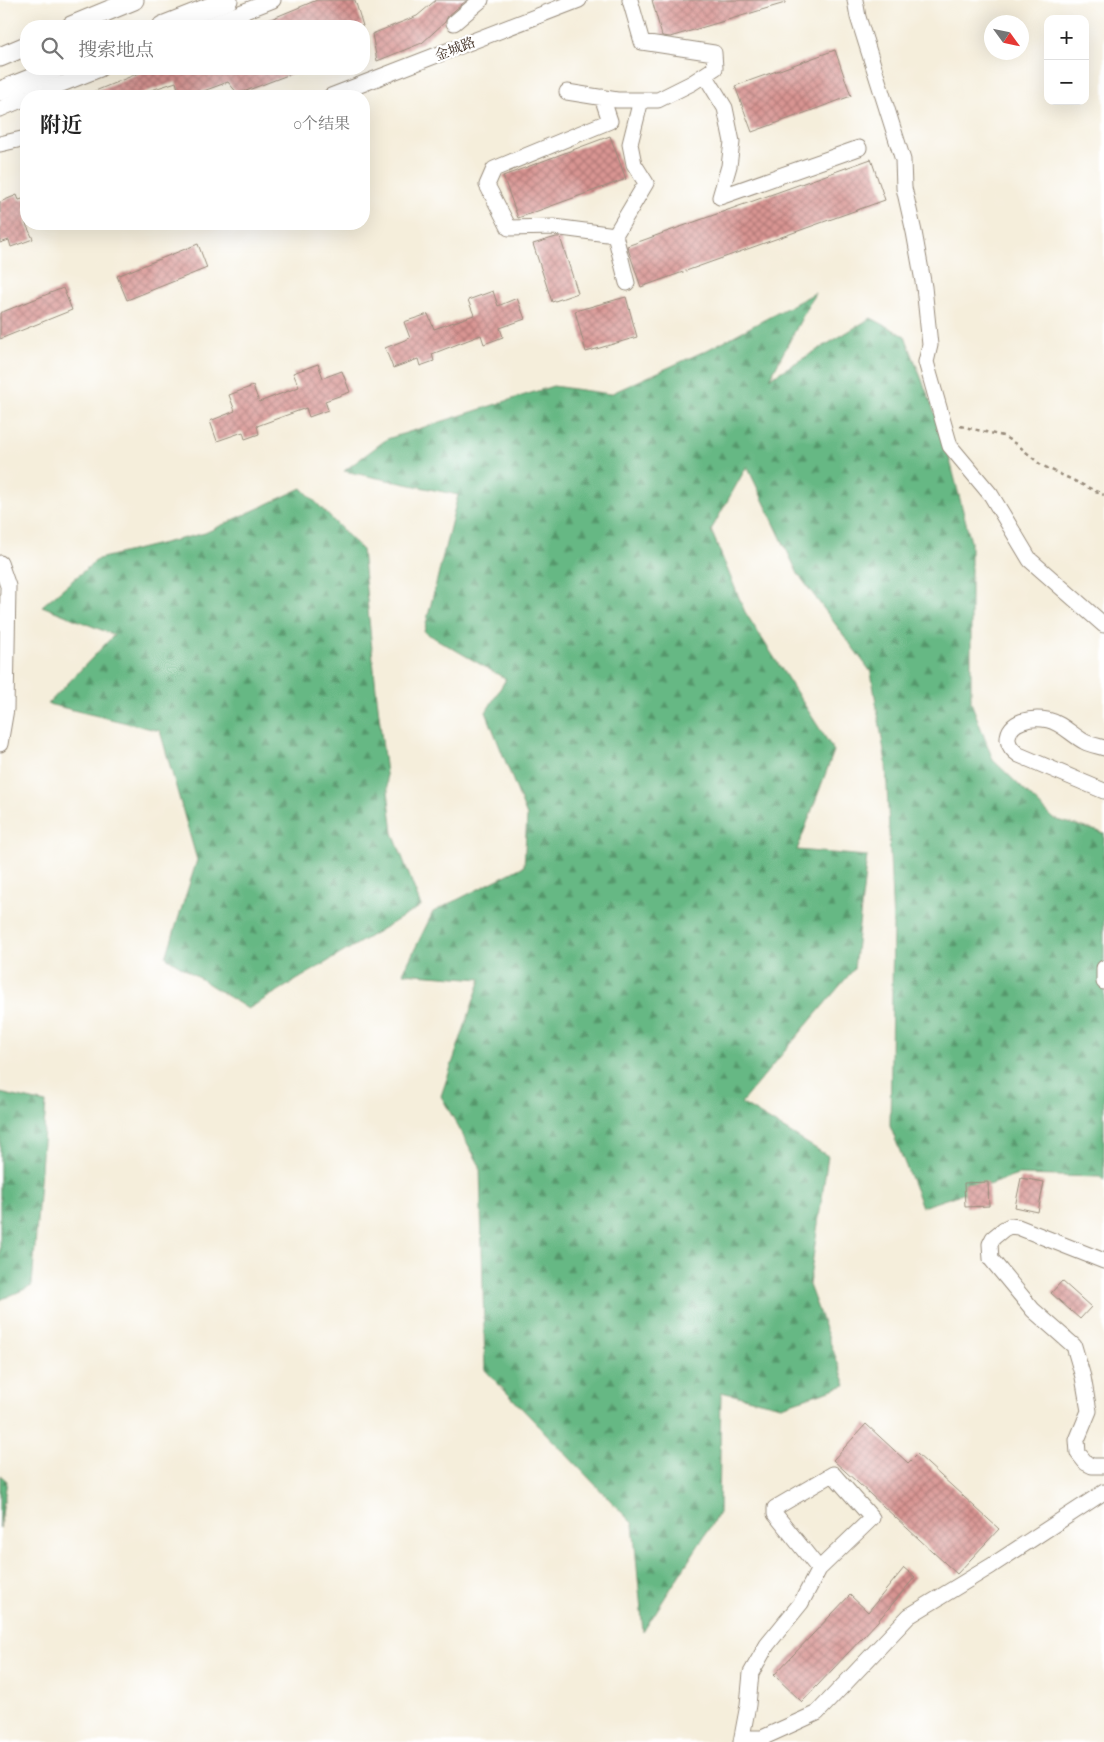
<!DOCTYPE html>
<html lang="zh">
<head>
<meta charset="utf-8">
<style>
  :root { --surface:#fff; --page:#f6f6f6; --text:#222; --muted:#767676; --line:#e0e0e0 }
  body { margin:0; font-family:"IM FELL French Canon","Noto Serif SC",serif; background:var(--page); color:var(--text) }
  .controls { position:absolute; right:15px; top:15px; display:grid; overflow:hidden; border-radius:10px; box-shadow:0 5px 20px #0002 }
  .controls button { width:45px; height:45px; display:grid; place-items:center; padding:0; border:0; border-bottom:1px solid var(--line); background:var(--surface); color:var(--text); font:25px sans-serif }
  .compass { position:absolute; left:984px; top:15px; width:45px; height:45px; border-radius:50%; background:var(--surface); box-shadow:0 5px 20px #0002; rotate:123deg }
  .list { margin:0; padding:0; list-style:none }
  h2 { display:flex; justify-content:space-between; align-items:center; height:65px; margin:0; padding:0 20px; font-size:21px }
  h2 small { font-size:16px; font-weight:400; color:var(--muted) }
  .icon { flex:none; width:28px; height:28px; fill:none; stroke:currentColor; stroke-width:2; stroke-linecap:round; stroke-linejoin:round }
  .map { position:relative; flex:none; width:1104px; height:1742px; overflow:hidden }
  .search { position:absolute; background:var(--surface); box-shadow:0 5px 20px #0002; left:20px; top:20px; width:350px; height:55px; display:flex; align-items:center; gap:12px; box-sizing:border-box; padding:0 18px; border-radius:20px; color:var(--muted); font-size:19px }
  .panel { position:absolute; background:var(--surface); box-shadow:0 5px 20px #0002; left:20px; top:90px; width:350px; height:140px; border-radius:20px }
  .map>svg:first-child { display:block }
  .forest { fill:url(#forest-firs); stroke:#507151 }
  .building { fill:url(#building-cross-hatch) }
  .lines { fill:none; stroke-linecap:round; stroke-linejoin:round }
  .minor-casing { stroke:#988c7c; stroke-width:17 }
  .major-casing { stroke:#988c7c; stroke-width:21 }
  .path { stroke:#988c7c; stroke-width:2.5; stroke-dasharray:4 4; stroke-linecap:butt }
  .minor { stroke:#fff; stroke-width:15 }
  .major { stroke:#fff; stroke-width:19 }
  .labels { text-anchor:middle; dominant-baseline:central; stroke-width:4.5; stroke-linejoin:round; paint-order:stroke }
  .street-label { font-size:14px; fill:#3b2a1e; stroke:#fff }
</style>
</head>
<body>
<div class="map">
<svg width="1104" height="1742" viewBox="0 0 1104 1742">
  <defs>
    <pattern id="forest-firs" width="22" height="20" patternUnits="userSpaceOnUse" patternTransform="scale(1.25)"><rect width="22" height="20" fill="#66b884"/><path d="M5 1l3.5 6h-7zM16 11l3.5 6h-7z" fill="#55966b"/></pattern>
    <pattern id="building-cross-hatch" width="8" height="8" patternUnits="userSpaceOnUse" patternTransform="scale(1.25)"><rect width="8" height="8" fill="#d89492"/><path d="M0 0l8 8M0 8l8-8" fill="none" stroke="#b07977"/></pattern>
  </defs>
  <rect width="100%" height="100%" fill="#fff"/>
  <filter id="ink" filterUnits="userSpaceOnUse"><feTurbulence type="fractalNoise" baseFrequency=".02" numOctaves="2"/><feDisplacementMap in="SourceGraphic" scale="10" xChannelSelector="R" yChannelSelector="G"/><feConvolveMatrix kernelMatrix="1 2 1 2 8 2 1 2 1" color-interpolation-filters="sRGB"/></filter>
  <filter id="wash" filterUnits="userSpaceOnUse"><feTurbulence type="fractalNoise" baseFrequency=".0096" numOctaves="4" result="noise"/><feDisplacementMap in="SourceGraphic" scale="20" xChannelSelector="R" yChannelSelector="G"/><feGaussianBlur stdDeviation="1.12" result="paint"/><feColorMatrix in="noise" values="0 0 0 0 0 0 0 0 0 0 0 0 0 0 0 0 0 1.4 0 .05"/><feComposite in="paint" operator="in"/></filter>
  <g filter="url(#wash)">
    <rect width="100%" height="100%" fill="#f5eedb"/>
    <path class="forest" d="M815,293l-45,85 101,-60 34,18 39,101 27,105v160l22,58 61,59 50,14v348l-4,-4 -82,-2 -96,32 -32,-81 3,-201 -7,-162 -15,-91 -73,-98 -51,-108 -36,64 34,82 89,139 -37,99 70,6 -13,113 -113,134 87,53 -19,129 37,100 -65,21 -60,-14 -2,121 -76,119 -10,-108 -148,-154 -5,-204 -39,-70 40,-117 -78,-6 30,-61 91,-46 3,-50 -41,-104 20,-33 -82,-47 34,-137 -114,-24 43,-32 166,-53 57,8 97,-44z
      M302,488l60,62 14,139 17,144 28,73 -173,103 -82,-52 31,-97 -37,-129 -112,-27 66,-69 -72,-29 56,-47 107,-26z
      M0,1093l46,10 -14,183 -32,14z
      M0,1475l7,6 -7,47z"/>
    <g id="blocks">
      <path class="building" d="M317,0h38l8,26h-109z
        M436,0h31l-19,16 -3,6 -23,21 -45,18 -5,-27 45,-18z
        M652,0h133v3l-115,34 -8,-1z
        M835,50l16,46 -99,36 -17,-46z
        M149,69h151l1,1 -63,24 -10,-12 -38,14h-10l-4,-14 -43,14h-50z
        M610,136l16,43 -108,39 -15,-42z
        M871,159l14,41 -244,87 -14,-41z
        M17,195l2,5 7,-2v26l7,15 -22,8 -2,-7 -9,3v-41z
        M556,237h4l18,56 -26,9 -19,-58z
        M198,244l9,24 -80,32 -10,-24z
        M63,288l9,22 -72,29v-26z
        M493,291l5,15 19,-8 8,21 -25,9 3,9 -19,7 -3,-9 -49,19 2,7 -14,5 -2,-7 -25,9 -8,-20 25,-10 -6,-16 24,-8 6,15 40,-14 -6,-15z
        M626,297l11,40 -51,15 -11,-41z
        M318,364l5,14 19,-7 8,21 -25,9 3,9 -19,7 -3,-9 -49,18 2,8 -14,5 -2,-7 -26,9 -7,-20 25,-10 -6,-16 24,-9 6,16 40,-15 -6,-14z
        M1021,1178l23,4 -6,30 -23,-5z
        M988,1182l1,24 -24,1 -1,-24z
        M1062,1281l29,26 -11,12 -29,-26z
        M866,1424l42,39 9,-9 82,75 -42,45 -124,-114z
        M904,1568l11,9 -37,44 -76,81 -28,-27 76,-80 18,17z"/>
    </g>
  </g>
  <g filter="url(#ink)">
    <use href="#blocks" fill-opacity="0" stroke="#988c7c" stroke-width="1"/>
    <g class="lines">
      <defs>
        <path id="minor" d="M855,0l3,17 45,143 1,28 10,44 10,55 6,58 -4,17 24,84 41,49 39,65 74,65
          M454,23l27,-23
          M207,26l66,-26
          M705,75l20,33 7,34 -3,24 -9,31 139,-49
          M567,92l50,8h41l34,-17 23,-15 -1,-15 -72,-11 -12,-42
          M31,96l69,-27
          M331,96l248,-96
          M602,97l8,24 -116,48 -7,16 22,43 45,-1 61,8 12,48
          M0,109l26,-11
          M0,144l26,-6
          M615,235l31,-52 -12,-19 -4,-20 11,-44
          M0,563l8,23 -2,123 -6,35
          M1104,748c-6,-2 -13,-3 -19,-6 -12,-6 -23,-19 -37,-22 -15,-3 -41,0 -40,20 1,7 5,11 11,15l85,36
          M1104,968v14
          M1104,1261l-86,-34 -8,-1 -6,3 -11,9 -3,6 1,15 42,51 41,36 9,31 6,34 -12,29 1,13 8,10 6,3h12
          M743,1738h19l55,-25 92,-97 82,-50 113,-74
          M741,1742l7,-37 3,-32 16,-28 34,-42 18,-34 53,-51 -39,-44 -58,34v6l44,55"/>
        <path id="major" d="M71,26l63,-26
          M162,26l66,-26
          M0,57l26,-11
          M0,91l55,-22"/>
      </defs>
      <use href="#minor" class="minor-casing"/>
      <use href="#major" class="major-casing"/>
      <path class="path" d="M960,426l43,10 16,10 22,19 63,30"/>
      <use href="#minor" class="minor"/>
      <use href="#major" class="major"/>
    </g>
  </g>
  <g class="labels">
    <g class="street-label">
      <text transform="translate(455 49) rotate(-21)">金城路</text>
    </g>
  </g>
</svg>
<div class="controls">
<button>+</button>
<button>−</button>
</div>
<svg class="compass" viewBox="-18 -18 36 36"><path d="M0-13l5 13h-10z" fill="#e53935"/><path d="M0 13l5-13h-10z" fill="#767676"/></svg>
<div class="search"><svg class="icon" aria-label="search" viewBox="0 0 24 24"><circle cx="10" cy="10" r="6"/><path d="M15 15l6 6"/></svg>搜索地点</div>
<section class="panel">
<h2>附近<small>0个结果</small></h2>
<ul class="list">
</ul>
</section>
</div>
</body>
</html>
